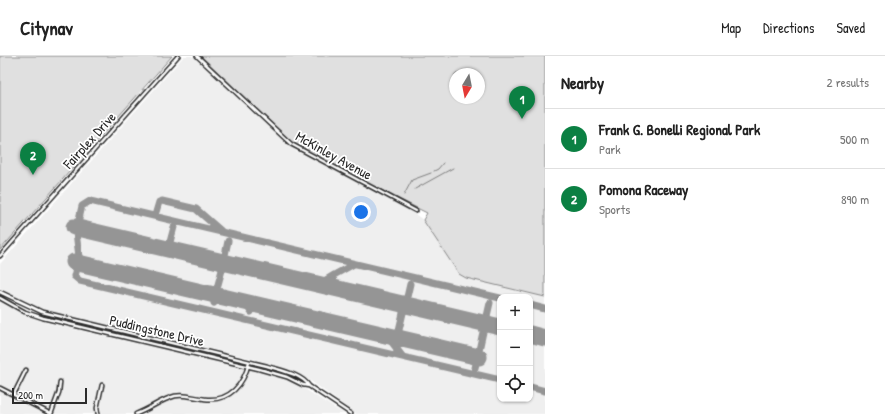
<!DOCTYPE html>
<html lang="en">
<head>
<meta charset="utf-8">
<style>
  :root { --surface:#fff; --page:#f2f2f2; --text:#222; --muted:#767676; --line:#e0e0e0; --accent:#0b8043 }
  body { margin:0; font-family:"Patrick Hand",sans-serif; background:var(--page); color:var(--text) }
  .controls { position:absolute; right:12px; bottom:12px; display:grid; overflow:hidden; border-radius:8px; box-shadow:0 1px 3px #0004 }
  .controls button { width:36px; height:36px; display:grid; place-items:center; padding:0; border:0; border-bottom:1px solid var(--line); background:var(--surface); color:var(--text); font:20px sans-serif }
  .compass { position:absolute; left:449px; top:12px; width:36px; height:36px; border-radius:50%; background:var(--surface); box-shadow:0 1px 3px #0004; rotate:190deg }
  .scale { position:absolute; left:12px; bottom:10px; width:75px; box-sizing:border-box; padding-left:4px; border:2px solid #2b2b2b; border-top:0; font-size:11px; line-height:14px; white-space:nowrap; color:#2b2b2b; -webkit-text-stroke:3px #fff; paint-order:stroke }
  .you { position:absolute; left:361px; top:156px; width:14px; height:14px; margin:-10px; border:3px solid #fff; border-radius:50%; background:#1a73e8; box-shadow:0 0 0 6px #1a73e833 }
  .badge { display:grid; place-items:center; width:26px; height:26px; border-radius:50%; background:var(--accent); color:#fff; font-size:13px; font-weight:700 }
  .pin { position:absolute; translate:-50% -33px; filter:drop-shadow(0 1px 2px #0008) }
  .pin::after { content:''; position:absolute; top:21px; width:14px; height:12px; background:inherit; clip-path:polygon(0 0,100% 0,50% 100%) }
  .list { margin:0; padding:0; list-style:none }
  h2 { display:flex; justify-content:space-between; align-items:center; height:52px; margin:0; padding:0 16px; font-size:17px }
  h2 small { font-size:13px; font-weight:400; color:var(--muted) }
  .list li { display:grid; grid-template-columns:26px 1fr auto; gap:12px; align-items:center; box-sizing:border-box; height:60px; padding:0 16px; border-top:1px solid var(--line) }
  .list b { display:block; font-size:15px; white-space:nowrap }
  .list p { margin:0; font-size:13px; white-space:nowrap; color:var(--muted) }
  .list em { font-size:13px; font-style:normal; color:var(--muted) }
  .icon { flex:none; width:22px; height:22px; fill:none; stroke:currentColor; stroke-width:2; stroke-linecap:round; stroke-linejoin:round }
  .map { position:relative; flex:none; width:545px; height:358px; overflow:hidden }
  header { display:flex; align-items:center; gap:24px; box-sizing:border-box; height:56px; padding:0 20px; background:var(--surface); border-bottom:1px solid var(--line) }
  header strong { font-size:19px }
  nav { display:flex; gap:22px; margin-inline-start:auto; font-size:14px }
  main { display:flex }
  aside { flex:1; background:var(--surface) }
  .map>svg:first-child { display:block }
  .built { fill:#efefef; fill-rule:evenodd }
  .green { fill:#e0e0e0; stroke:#868686; fill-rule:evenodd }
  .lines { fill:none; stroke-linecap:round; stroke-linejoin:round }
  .stream { stroke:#7e7e7e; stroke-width:1 }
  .taxiway { stroke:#959595; stroke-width:7 }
  .runway { stroke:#959595; stroke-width:17 }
  .minor-casing { stroke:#2b2b2b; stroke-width:5.5 }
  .minor { stroke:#fff; stroke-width:2.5 }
  .labels { text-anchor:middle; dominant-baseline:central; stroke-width:3.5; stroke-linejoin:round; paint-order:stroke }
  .street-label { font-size:14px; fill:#2b2b2b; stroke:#fff }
</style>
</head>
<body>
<header>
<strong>Citynav</strong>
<nav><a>Map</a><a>Directions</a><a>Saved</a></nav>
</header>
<main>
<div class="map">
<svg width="545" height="358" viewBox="0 0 545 358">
  <rect width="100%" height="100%" fill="#fff"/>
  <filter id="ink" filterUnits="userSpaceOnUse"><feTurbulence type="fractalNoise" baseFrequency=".025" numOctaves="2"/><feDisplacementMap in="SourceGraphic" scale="8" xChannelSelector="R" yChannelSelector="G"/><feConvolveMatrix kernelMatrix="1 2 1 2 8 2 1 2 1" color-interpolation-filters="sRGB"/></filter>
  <g filter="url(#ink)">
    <path class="built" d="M184,0h8l104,95 104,52 23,17 36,54 7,4 79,19v117h-189l-44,-32 -22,-12 -36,-11 -206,-48 -26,-10 -22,-13v-24zM500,241h30v102h-30z
      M0,246l31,15 17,6 234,54 15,7 47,30h-344z"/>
    <path class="green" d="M0,0h172l-172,194z
      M201,0h344v241l-79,-19 -7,-4 -36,-54 4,-7 -118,-59 -16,-11zM455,18h24v24h-24z"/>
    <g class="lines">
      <path class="stream" d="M434,115l4,-2 5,-6
        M415,133l38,-21
        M404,139l8,-15 19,-7"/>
      <path class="taxiway" d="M156,156l3,-10 3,-1 34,8 25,22
        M170,186l4,-15
        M163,192l7,-6 2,6 4,3
        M225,199l3,-14
        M217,205l8,-6 2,5 4,4
        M218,205l4,9 8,-6
        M334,219l20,-11
        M313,228l8,-1 13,-8 -1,9 5,5
        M217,232l2,6 4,3 -5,2 -4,4 -1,-5 -5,-4z
        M217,232l5,-18
        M407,241l3,-13
        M500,242l-410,-97 -8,5 -6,26 3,25 -5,19 6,5 420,99
        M240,246l7,4 4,6 2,-5 4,-2
        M397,247l5,4 1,6 3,-4 8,-2
        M397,247l6,-1 4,-5 2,7 5,3
        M530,249l15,4
        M487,260l5,9 -6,3 -3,4 -1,-6 -5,-4 6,-2z
        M487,260l3,-13
        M399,274l4,-17
        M385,279l8,1 6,-6 1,5 6,5
        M387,280l16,21
        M475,312l8,-36
        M530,331l15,4"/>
      <path class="runway" d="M74,171l426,100
        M74,206l405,95
        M530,278l15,4"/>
      <defs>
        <path id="minor" d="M197,0l94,88 125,67
          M0,200l178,-200
          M0,236l42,20 225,54c12,4 35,8 42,20l42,28
          M0,242l25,14 18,6 216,51 28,8 16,8 6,1
          M0,332l51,26
          M14,338l12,-24
          M51,358l8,-22 1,-10
          M98,358l-1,-6 5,-23
          M136,358c14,-5 24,-14 39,-18 11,-2 20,2 30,3 25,3 39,-15 44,-37"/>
      </defs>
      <use href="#minor" class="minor-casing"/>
      <use href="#minor" class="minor"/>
    </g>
  </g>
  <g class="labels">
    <g class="street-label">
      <text transform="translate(89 84) rotate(-48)">Fairplex Drive</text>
      <text transform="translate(334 99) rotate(29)">McKinley Avenue</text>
      <text transform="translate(157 274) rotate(13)">Puddingstone Drive</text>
    </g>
  </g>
</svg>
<div class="controls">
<button>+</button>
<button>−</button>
<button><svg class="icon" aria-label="locate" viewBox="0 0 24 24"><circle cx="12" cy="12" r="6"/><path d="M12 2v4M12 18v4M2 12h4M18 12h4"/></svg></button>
</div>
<svg class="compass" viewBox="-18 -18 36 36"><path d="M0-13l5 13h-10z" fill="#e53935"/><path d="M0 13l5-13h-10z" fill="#767676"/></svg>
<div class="scale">200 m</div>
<div class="you"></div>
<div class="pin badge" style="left:522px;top:63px">1</div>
<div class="pin badge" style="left:33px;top:119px">2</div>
</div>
<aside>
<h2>Nearby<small>2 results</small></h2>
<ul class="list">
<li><span class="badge">1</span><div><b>Frank G. Bonelli Regional Park</b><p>Park</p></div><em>500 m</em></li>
<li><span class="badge">2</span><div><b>Pomona Raceway</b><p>Sports</p></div><em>890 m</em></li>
</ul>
</aside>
</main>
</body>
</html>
